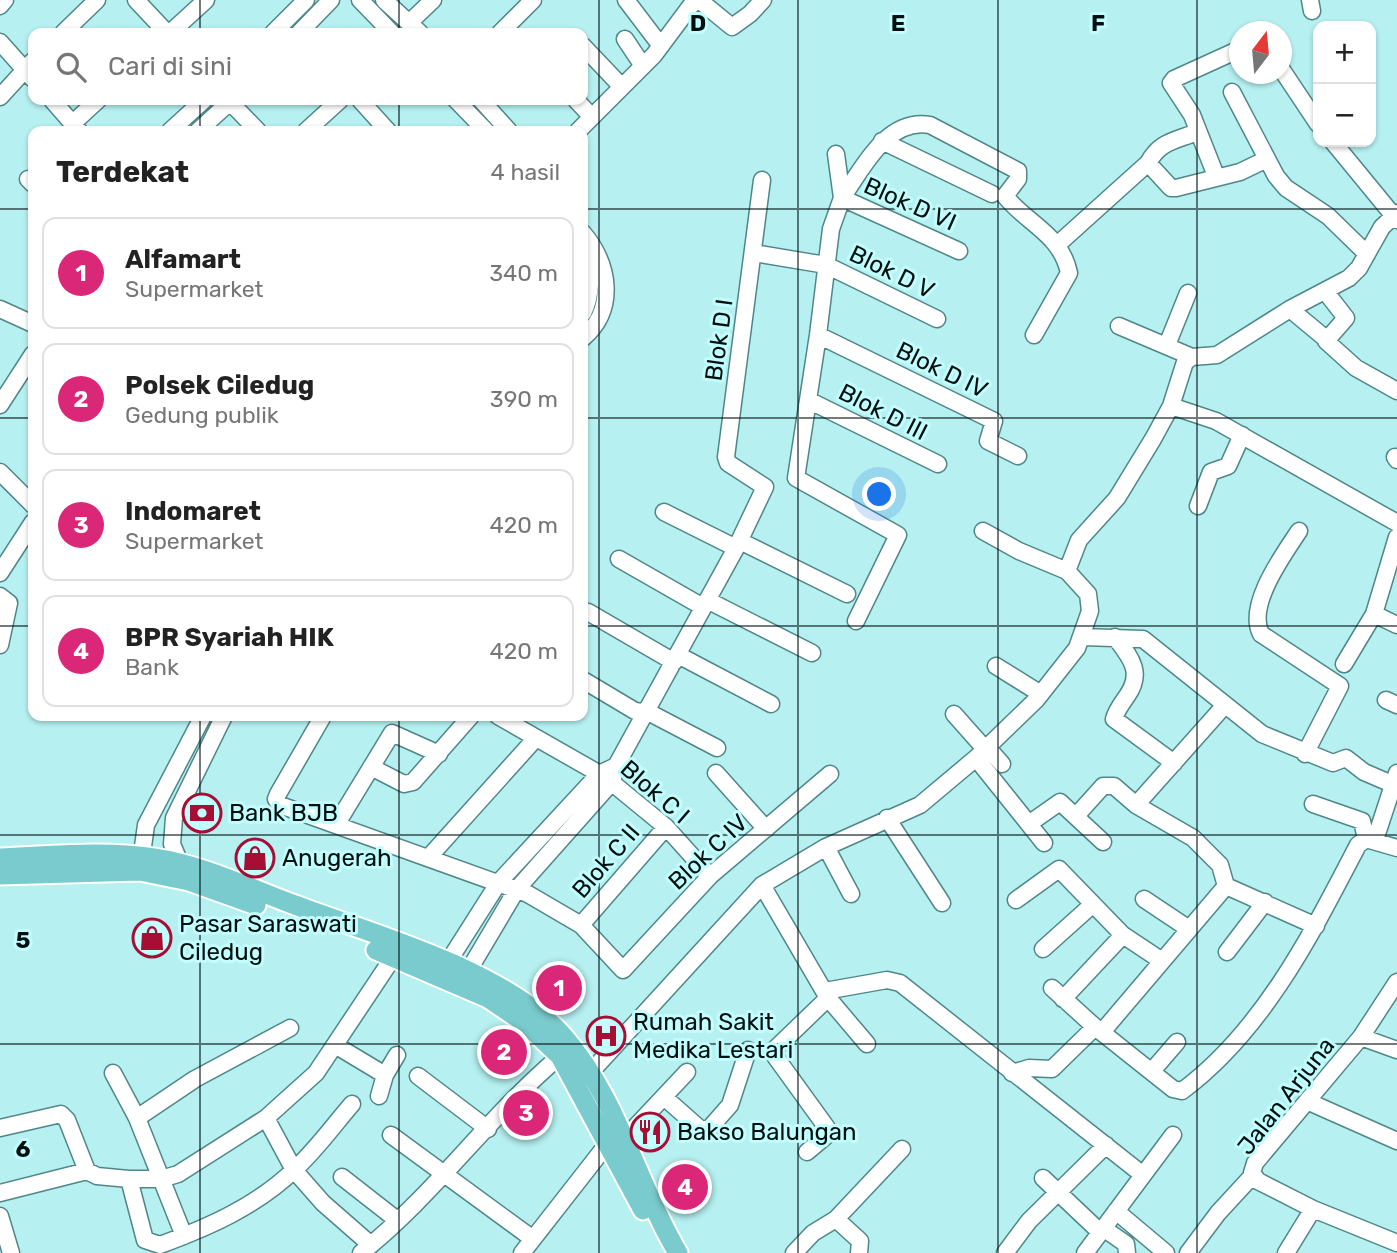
<!DOCTYPE html>
<html lang="id">
<head>
<meta charset="utf-8">
<style>
  :root { --surface:#fff; --page:#f2f2f2; --text:#222; --muted:#767676; --line:#e0e0e0; --accent:#db2777 }
  body { margin:0; font-family:Rubik,sans-serif; background:var(--page); color:var(--text) }
  .controls { position:absolute; right:21px; top:21px; display:grid; overflow:hidden; border-radius:14px; box-shadow:0 2px 5px #0004 }
  .controls button { width:63px; height:63px; display:grid; place-items:center; padding:0; border:0; border-bottom:2px solid var(--line); background:var(--surface); color:var(--text); font:35px sans-serif }
  .compass { position:absolute; left:1229px; top:21px; width:63px; height:63px; border-radius:50%; background:var(--surface); box-shadow:0 2px 5px #0004; rotate:16deg }
  .you { position:absolute; left:880px; top:495px; width:24px; height:24px; margin:-18px; border:5px solid #fff; border-radius:50%; background:#1a73e8; box-shadow:0 0 0 10px #1a73e833 }
  .badge { display:grid; place-items:center; width:46px; height:46px; border-radius:50%; background:var(--accent); color:#fff; font-size:23px; font-weight:700 }
  .pin { position:absolute; translate:-50% -50%; border:4px solid #fff; box-shadow:0 2px 7px #0006 }
  .list { margin:0; padding:0; list-style:none }
  h2 { display:flex; justify-content:space-between; align-items:center; height:91px; margin:0; padding:0 28px; font-size:30px }
  h2 small { font-size:23px; font-weight:400; color:var(--muted) }
  .list li { display:grid; grid-template-columns:46px 1fr auto; gap:21px; align-items:center; box-sizing:border-box; height:112px; margin:0 14px 14px; padding:0 14px; border:2px solid var(--line); border-radius:14px }
  .list b { display:block; font-size:26px; white-space:nowrap }
  .list p { margin:0; font-size:23px; white-space:nowrap; color:var(--muted) }
  .list em { font-size:23px; font-style:normal; color:var(--muted) }
  .icon { flex:none; width:38px; height:38px; fill:none; stroke:currentColor; stroke-width:2; stroke-linecap:round; stroke-linejoin:round }
  .map { position:relative; flex:none; width:1397px; height:1253px; overflow:hidden }
  .search { position:absolute; background:var(--surface); box-shadow:0 2px 5px #0004; left:28px; top:28px; width:560px; height:77px; display:flex; align-items:center; gap:18px; box-sizing:border-box; padding:0 24px; border-radius:14px; color:var(--muted); font-size:26px }
  .panel { position:absolute; background:var(--surface); box-shadow:0 2px 5px #0004; left:28px; top:126px; width:560px; height:595px; border-radius:14px }
  .map>svg:first-child { display:block }
  .lines { fill:none; stroke-linecap:round; stroke-linejoin:round }
  .minor-casing { stroke:#4f8788; stroke-width:19 }
  .major-casing { stroke:#fff; stroke-width:23 }
  .minor { stroke:#fff; stroke-width:16 }
  .major { stroke:#7acbcd; stroke-width:19 }
  .grid { fill:none; stroke:#000f10; stroke-width:2; stroke-opacity:0.55 }
  .labels { text-anchor:middle; dominant-baseline:central; stroke-width:6; stroke-linejoin:round; paint-order:stroke }
  .street-label { font-size:24px; fill:#000f10; stroke:#c3fefe }
  .poi-label { font-size:24px; fill:#000f10; stroke:#c3fefe; text-anchor:start }
  .grid-label { font-size:23px; text-anchor:middle; font-weight:bold; fill:#000f10; stroke:#c3fefe; stroke-width:6; stroke-linejoin:round; paint-order:stroke }
</style>
</head>
<body>
<div class="map">
<svg width="1397" height="1253" viewBox="0 0 1397 1253">
  <rect width="100%" height="100%" fill="#b6f0f1"/>
  <g class="lines">
    <defs>
      <path id="minor" d="M136,0l31,33
        M360,0l32,33
        M384,0l36,33
        M626,0l35,46
        M699,0l33,27 18,-13 13,-14
        M1310,0l2,11
        M0,6l5,-6
        M410,22l23,-22
        M63,33l34,-33
        M170,33l36,-33
        M273,33l33,-33
        M299,33l32,-33
        M500,33l33,-33
        M625,39l18,27
        M0,42l33,37
        M583,46l39,41
        M1282,70l36,54
        M1232,92l44,84 10,12 42,28 39,38
        M0,97l33,-36
        M52,100l27,31
        M228,100l30,31
        M360,100l28,31
        M456,100l30,31
        M481,100l28,31
        M576,100l15,16
        M73,123l25,-23
        M170,131l34,-31
        M198,131l34,-31
        M306,131l34,-31
        M578,131l76,-76 41,-55
        M882,141l110,53
        M1333,142l64,78
        M1148,163c12,-22 27,-22 49,-31
        M1216,176l-24,-61 -21,-32 3,-4 66,-30
        M28,179l5,5
        M762,180l-36,277 2,6 37,24
        M583,233c26,31 34,76 0,105
        M1057,245l91,-82 23,25h5l64,-16 27,-13
        M959,251l-117,-53c20,-29 45,-81 88,-73l88,46v8l-13,17c22,28 56,38 64,77l-35,62
        M754,253l72,12 111,54
        M583,260c8,19 9,34 0,53
        M1325,291l21,27 -20,23 30,27 41,23
        M0,309l33,15
        M1290,309l36,30
        M1119,326l73,31
        M818,335l176,86 -6,20 30,15
        M1167,345l21,-52
        M808,400l130,64
        M0,405l33,-51
        M1171,406l45,15 181,102
        M1395,457l2,3
        M0,472l33,33
        M796,478l22,-143 13,-106 11,-31 -6,-44
        M796,478l102,57 -42,86
        M1198,506l13,-34 17,-6 14,-31
        M664,512l72,36
        M983,531l36,20 48,20
        M1299,531c-15,23 -53,74 -38,103l79,52 -35,68
        M740,541l107,53
        M619,559l84,48
        M0,573l33,-51
        M0,596l9,7 -9,42
        M707,600l105,53
        M588,612l86,50
        M1374,614l23,11
        M1083,637l60,2 119,95 71,29 13,-5 18,14 28,12
        M1115,637c15,20 29,35 12,59 -5,7 -11,15 -13,23l60,44
        M678,655l93,49
        M1344,664l30,-50 23,-77
        M996,666l45,28
        M583,680l52,31 15,2 67,35
        M1386,700l11,5
        M954,714l31,35
        M323,716l-45,78 -2,5 4,6 248,89 53,31 42,45 87,-94 120,-102
        M498,716l107,61 61,50 44,49
        M987,747l15,17
        M976,758l68,85
        M371,767l33,17 9,-2 58,-66
        M716,773l50,56
        M1313,804l49,17 4,18
        M1136,805l89,-100
        M1076,816l27,-30h11l22,19 57,33 27,27 6,21
        M887,818l55,85
        M1030,823l30,-21 43,40
        M336,825l56,-92 47,21
        M1375,840l22,-67
        M826,847l25,47
        M429,857l107,-119
        M180,863l-8,-19 2,-26 50,-102
        M140,868l6,-43 57,-109
        M762,885l66,113 39,46
        M1226,886l90,40
        M1144,899l45,30
        M1016,900l43,-31 64,66 39,26
        M581,925l85,-98
        M1043,949l49,-44
        M1227,952l38,-50
        M443,970l56,-88 100,-108 17,-8
        M463,980l54,-91 95,-107 4,-16 120,-218 29,-61
        M1397,982l-36,55 -106,126 -3,10 6,8 55,28 84,34
        M1052,988l43,39 78,62 9,2c82,-61 130,-158 176,-246l8,-6 31,9
        M825,991l62,-11 13,3 243,192
        M1063,999l60,-64
        M1102,1032l124,-146
        M1361,1037l36,13
        M335,1045l50,30
        M1152,1071l25,-29
        M113,1073l24,45 47,118
        M1012,1073l17,-5 23,1 43,-42
        M589,1074l173,-189 64,-38 94,-42 56,-47 60,-58 41,-52 13,-37 -2,-17 -21,-23 12,-31 38,-42 36,-59 18,-33 14,-44 7,-5 25,-2 73,-46 59,-31 10,-10 23,-41 15,-14
        M418,1076l70,53
        M379,1096l6,-21 12,-20
        M664,1097l35,31 9,2 22,-25 18,-55
        M1309,1102l88,39
        M137,1118l58,-39 95,-51
        M266,1118l28,52 29,33 48,42
        M0,1128l61,-14 6,6 20,51
        M391,1135l142,104
        M624,1139l63,-67
        M807,1152l19,-16 1,-8 -55,-76 56,-54
        M342,1177l55,43
        M1043,1178l57,54
        M129,1179l16,61 15,5c49,-18 97,-39 135,-76 21,-19 38,-43 57,-65
        M0,1193l87,-22 10,5 32,3h32l17,-5 88,-56 50,-45 78,-117
        M1116,1211l50,42
        M0,1216l11,37
        M836,1219l24,22 -1,12
        M1103,1228l23,16 1,9
        M361,1253c73,-58 128,-137 199,-197
        M522,1253l86,-110
        M794,1253l19,-20 23,-14 66,-70
        M1005,1253l24,-32 77,-76
        M1085,1253l88,-118
        M1188,1253l30,-40 35,-38
        M1286,1253l27,-44"/>
      <path id="major" d="M0,858c51,-2 103,-8 154,0 48,7 95,30 141,47 82,31 210,65 269,132 54,62 73,147 114,216
        M0,875l140,-4 49,10 67,24
        M376,950l112,48 37,25 35,33 83,154"/>
    </defs>
    <use href="#minor" class="minor-casing"/>
    <use href="#major" class="major-casing"/>
    <use href="#minor" class="minor"/>
    <use href="#major" class="major"/>
  </g>
  <path class="grid" d="M200,0v33M399,0v33M599,0v1253M798,0v1253M998,0v1253M1197,0v1253M200,100v31M399,100v31M0,209h33M583,209h814M0,418h33M583,418h814M0,626h33M583,626h814M200,716v537M399,716v537M0,835h1397M0,1044h1397"/>
  <defs>
    <symbol id="bank-ring" viewBox="-11 -11 22 22"><circle r="9.5" fill="#c3fefe" stroke="#a70e34" stroke-width="1.5"/><path d="M-6-4H6V4H-6ZM0-2.3a2.3 2.3 0 1 0 0 4.6a2.3 2.3 0 1 0 0-4.6Z" fill="#a70e34"/></symbol>
    <symbol id="shop-ring" viewBox="-11 -11 22 22"><circle r="9.5" fill="#c3fefe" stroke="#a70e34" stroke-width="1.5"/><path d="M-5-2.5h2.3a2.7 3.5 0 0 1 5.4 0H5L5.5 6h-11ZM-1.5-2.5h3a1.5 2.3 0 0 0-3 0Z" fill="#a70e34"/></symbol>
    <symbol id="hospital-ring" viewBox="-11 -11 22 22"><circle r="9.5" fill="#c3fefe" stroke="#a70e34" stroke-width="1.5"/><path d="M-5-5h3v3.5h4V-5h3V5h-3V1.5h-4V5h-3Z" fill="#a70e34"/></symbol>
    <symbol id="restaurant-ring" viewBox="-11 -11 22 22"><circle r="9.5" fill="#c3fefe" stroke="#a70e34" stroke-width="1.5"/><path d="M-5-6h1v4h1v-4h1v4h1v-4h1v5L-1.5 .5V6h-2V.5L-5-1ZM5-6V6H3V1.5H1.5Q1.5-4 5-6Z" fill="#a70e34"/></symbol>
  </defs>
  <g fill-rule="evenodd">
    <use href="#bank-ring" x="180" y="791" width="44" height="44"/>
    <use href="#shop-ring" x="233" y="836" width="44" height="44"/>
    <use href="#shop-ring" x="130" y="916" width="44" height="44"/>
    <use href="#hospital-ring" x="584" y="1014" width="44" height="44"/>
    <use href="#restaurant-ring" x="628" y="1110" width="44" height="44"/>
  </g>
  <g class="labels">
    <g class="street-label">
      <text transform="translate(910 204) rotate(24)">Blok D VI</text>
      <text transform="translate(892 272) rotate(26)">Blok D V</text>
      <text transform="translate(719 340) rotate(-82)">Blok D I</text>
      <text transform="translate(942 370) rotate(26)">Blok D IV</text>
      <text transform="translate(883 412) rotate(27)">Blok D III</text>
      <text transform="translate(655 792) rotate(41)">Blok C I</text>
      <text transform="translate(708 852) rotate(-43)">Blok C IV</text>
      <text transform="translate(606 861) rotate(-49)">Blok C II</text>
      <text transform="translate(1286 1096) rotate(-52)">Jalan Arjuna</text>
    </g>
    <g class="poi-label">
      <text x="229" y="813">Bank BJB</text>
      <text x="282" y="858">Anugerah</text>
      <text x="179" y="924">Pasar Saraswati<tspan x="179" dy="28">Ciledug</tspan></text>
      <text x="633" y="1022">Rumah Sakit<tspan x="633" dy="28">Medika Lestari</tspan></text>
      <text x="677" y="1132">Bakso Balungan</text>
    </g>
  </g>
  <g class="grid-label">
    <text x="698" y="31">D</text>
    <text x="898" y="31">E</text>
    <text x="1098" y="31">F</text>
    <text x="23" y="948">5</text>
    <text x="23" y="1157">6</text>
  </g>
</svg>
<div class="controls">
<button>+</button>
<button>−</button>
</div>
<svg class="compass" viewBox="-18 -18 36 36"><path d="M0-13l5 13h-10z" fill="#e53935"/><path d="M0 13l5-13h-10z" fill="#767676"/></svg>
<div class="you"></div>
<div class="pin badge" style="left:559px;top:988px">1</div>
<div class="pin badge" style="left:504px;top:1052px">2</div>
<div class="pin badge" style="left:526px;top:1113px">3</div>
<div class="pin badge" style="left:685px;top:1187px">4</div>
<div class="search"><svg class="icon" aria-label="search" viewBox="0 0 24 24"><circle cx="10" cy="10" r="6"/><path d="M15 15l6 6"/></svg>Cari di sini</div>
<section class="panel">
<h2>Terdekat<small>4 hasil</small></h2>
<ul class="list">
<li><span class="badge">1</span><div><b>Alfamart</b><p>Supermarket</p></div><em>340 m</em></li>
<li><span class="badge">2</span><div><b>Polsek Ciledug</b><p>Gedung publik</p></div><em>390 m</em></li>
<li><span class="badge">3</span><div><b>Indomaret</b><p>Supermarket</p></div><em>420 m</em></li>
<li><span class="badge">4</span><div><b>BPR Syariah HIK</b><p>Bank</p></div><em>420 m</em></li>
</ul>
</section>
</div>
</body>
</html>
